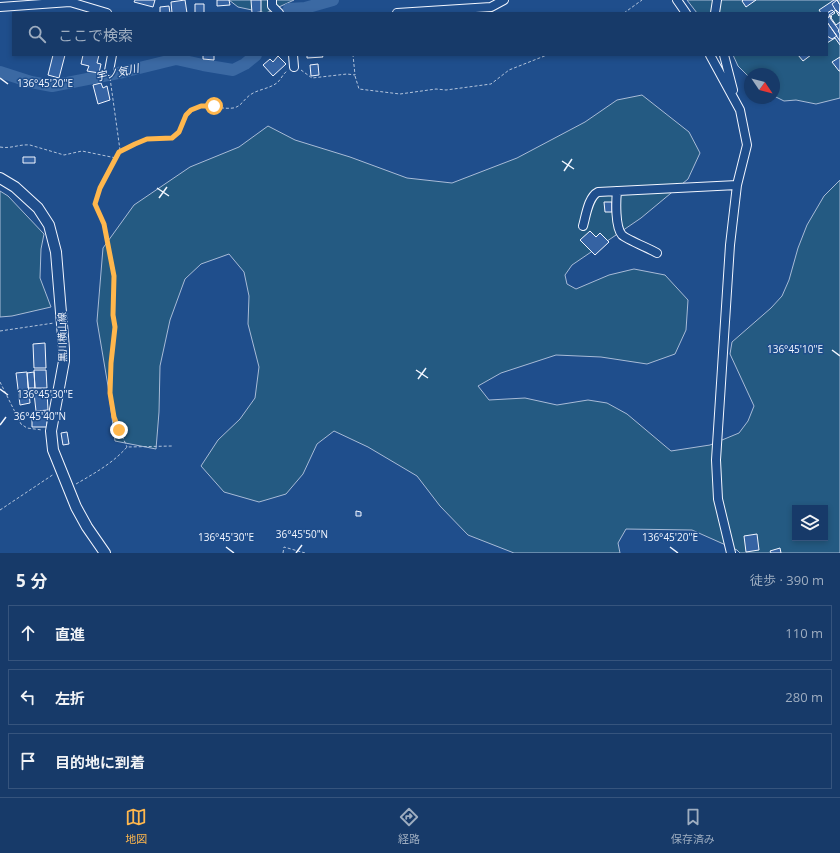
<!DOCTYPE html>
<html lang="ja">
<head>
<meta charset="utf-8">
<style>
  :root { --surface:#173a69; --page:#244571; --text:#f1f3f6; --muted:#9eadc0; --line:#36547d; --accent:#ffb74d }
  body { margin:0; font-family:"Open Sans","Noto Sans JP",sans-serif; background:var(--page); color:var(--text) }
  .controls { position:absolute; right:12px; bottom:12px; display:grid; overflow:hidden; border-radius:0px; box-shadow:0 2px 6px #0003 }
  .controls button { width:36px; height:36px; display:grid; place-items:center; padding:0; border:0; border-bottom:1px solid var(--line); background:var(--surface); color:var(--text); font:20px sans-serif }
  .compass { position:absolute; left:744px; top:68px; width:36px; height:36px; border-radius:50%; background:var(--surface); box-shadow:0 2px 6px #0003; rotate:125deg }
  .stop { position:absolute; width:12px; height:12px; margin:-9px; border:3px solid #ffb74d; border-radius:50%; background:#fff }
  .stop.end { background:#ffb74d; border-color:#fff; box-shadow:0 1px 4px #0008 }
  .list { margin:0; padding:0; list-style:none }
  h2 { display:flex; justify-content:space-between; align-items:center; height:52px; margin:0; padding:0 16px; font-size:17px }
  h2 small { font-size:13px; font-weight:400; color:var(--muted) }
  .list li { display:grid; grid-template-columns:26px 1fr auto; gap:12px; align-items:center; box-sizing:border-box; height:56px; margin:0 8px 8px; padding:0 8px; border:1px solid var(--line); border-radius:0px }
  .list b { display:block; font-size:15px; white-space:nowrap }
  .list em { font-size:13px; font-style:normal; color:var(--muted) }
  .icon { flex:none; width:22px; height:22px; fill:none; stroke:currentColor; stroke-width:2; stroke-linecap:round; stroke-linejoin:round }
  .map { position:relative; flex:none; width:840px; height:553px; overflow:hidden }
  .search { position:absolute; background:var(--surface); box-shadow:0 2px 6px #0003; left:12px; right:12px; top:12px; height:44px; display:flex; align-items:center; gap:10px; box-sizing:border-box; padding:0 14px; border-radius:0px; color:var(--muted); font-size:15px }
  .sheet { height:244px; background:var(--surface) }
  nav { display:flex; justify-content:space-around; align-items:center; box-sizing:border-box; height:56px; border-top:1px solid var(--line); background:var(--surface); font-size:11px; color:var(--muted) }
  nav a { display:grid; justify-items:center; gap:2px }
  nav .on { color:var(--accent) }
  .map>svg:first-child { display:block }
  .green { fill:#245a82; stroke:#a8bbd7; fill-rule:evenodd }
  .lines { fill:none; stroke-linecap:round; stroke-linejoin:round }
  .river { stroke:#3b69a3; stroke-width:12 }
  .building { fill:#3563a3; stroke:#f2f6ff }
  .minor-casing { stroke:#f2f6ff; stroke-width:10 }
  .major-casing { stroke:#f2f6ff; stroke-width:12 }
  .path { stroke:#b3c4dc; stroke-width:1; stroke-dasharray:3 2; stroke-linecap:butt }
  .minor { stroke:#1f4e8c; stroke-width:8 }
  .major { stroke:#1f4e8c; stroke-width:10 }
  .route { stroke:#ffb74d; stroke-width:5 }
  .ticks { fill:none; stroke:#f2f6ff; stroke-width:1.5 }
  .labels { text-anchor:middle; dominant-baseline:central; stroke-width:3; stroke-linejoin:round; paint-order:stroke }
  .street-label { font-size:10px; fill:#f2f6ff; stroke:#1f4e8c }
  .water-label { font-size:11px; font-style:italic; fill:#f2f6ff; stroke:#1f4e8c }
  .ticks-label { font-size:10px; text-anchor:middle; fill:#f2f6ff; stroke:#1f4e8c; stroke-width:3; stroke-linejoin:round; paint-order:stroke }
</style>
</head>
<body>
<div class="map">
<svg width="840" height="553" viewBox="0 0 840 553">
  <rect width="100%" height="100%" fill="#1f4e8c"/>
  <path class="green" d="M229,0h65l-28,13 -28,-6z
    M687,0h153v98l-24,6 -20,-4 -12,1 -10,-5v-22h-24v4l-12,-12 -5,-11h94v-42h-130z
    M642,95l47,37 11,21 -12,26 -47,39 -69,47 -7,10 2,9 9,5 33,-14 25,-6 31,6 23,25 -2,30 -11,24 -28,10 -46,-7 -45,-2 -55,18 -23,13 11,14 36,-2 32,7 31,-5 19,3 20,11 44,37 39,-6 29,-12 9,-12 6,-15 -24,-52 2,-12 39,-34 11,-12 7,-16 9,-32 9,-23 17,-29 16,-16v373h-100l-3,-3 -45,-20 -66,-1 -8,14 2,10h-106l-46,-18 -28,-29 -23,-30 -49,-29 -34,-16 -17,13 -14,30 -17,20 -27,8 -35,-10 -23,-26 17,-26 22,-21 15,-21 4,-31 -11,-43 1,-28 -5,-24 -15,-18 -28,10 -16,15 -15,41 -10,46 -1,46 -3,37 -41,-8 -7,-55 -11,-65 6,-73 31,-43 56,-38 49,-20 29,-21 27,14 55,17 57,21 45,5 65,-25 68,-36 32,-22zM795,508h30v30h-30z
    M0,191l8,5 36,38 -3,15 -1,29 11,29 -39,9 -12,1z"/>
  <g class="lines">
    <path class="river" d="M287,13l2,-4 16,-1 28,-8
      M0,72l31,10 21,4 71,-14 53,-13 27,6 30,5 12,-6 11,-9"/>
  </g>
  <path class="building" d="M135,0h20l-2,7 -19,-5z
    M185,0l2,13h-15l-1,-11z
    M217,0h12l1,5 -13,1z
    M251,0h10v12l-9,1z
    M743,0h13l-10,7 -4,-6z
    M834,0h3l3,5v9l-4,-4 -7,5 7,10 4,-3v23l-5,-7 -8,5v-30h-6l-2,-3z
    M837,0l3,5 -1,11 -7,-12z
    M195,4h9v9h-9z
    M169,6l1,7h-10v-6z
    M832,10l3,3 -8,5v-5z
    M831,16l1,1 -2,1 9,12 -1,1 2,3v7l-13,-19v-4z
    M827,22l10,14 -5,3 -5,-3z
    M53,55h12l-6,23 -11,-3z
    M83,55h16l-2,8 4,1 -2,9 -12,-2 2,-5 -8,-2z
    M203,55h11v5l-11,-1z
    M307,55h15l1,2 -16,1z
    M798,55h13l-8,6z
    M278,56l8,8 -13,12 -10,-11 7,-6 3,3z
    M840,57v14h-1l-7,-9z
    M318,64l1,11 -8,1 -1,-11z
    M101,83l2,5 4,-2 3,14 -12,4 -5,-19z
    M23,157h12v6h-12z
    M604,202h8v10h-7z
    M590,231l6,6 4,-4 9,9 -14,13 -15,-15z
    M45,343l1,25h-12l-1,-24z
    M34,370h12l1,18h-12z
    M27,372l3,31 -10,2 -4,-32z
    M34,372l1,16h-7l-1,-15z
    M47,392l1,18 -12,1 -2,-18z
    M32,412h15v15h-15z
    M67,432l2,12 -6,1 -2,-12z
    M356,511l5,1v4h-5z
    M757,534l2,16 -13,2 -2,-16z
    M780,548l1,5h-10l-1,-2z"/>
  <g class="lines">
    <defs>
      <path id="minor" d="M272,0v6l7,7
        M677,0l9,13
        M0,7l70,-5 37,11
        M397,13l94,-6 13,-7
        M715,13l2,-13
        M293,55l1,12
        M710,55l30,55 7,35 -10,40 -7,60 -14,215 2,39 13,54
        M724,55l9,35
        M109,71l3,-16
        M617,191c-1,10 -2,36 5,44 4,4 28,14 35,18
        M583,226c3,-10 5,-29 15,-34l139,-7"/>
      <path id="major" d="M0,178l15,9 23,21 11,17 7,27 8,97v12l-13,70 2,19 23,57 11,20 18,26"/>
    </defs>
    <use href="#minor" class="minor-casing"/>
    <use href="#major" class="major-casing"/>
    <path class="path" d="M624,13l18,-13
      M301,70l11,8 35,-4 8,1 -2,-20
      M355,76l4,13 41,5 36,-5 10,1 45,-6 18,-14 38,-15
      M110,78l10,72 -1,4 -19,34 -5,16 9,20 10,52 -1,39 2,12 -4,36 -1,30 2,13 2,11 13,30
      M0,147c11,2 19,-3 30,-2l34,10 18,-4 34,7
      M120,152c9,-5 18,-11 28,-13 7,-1 17,2 24,-2 13,-6 9,-21 19,-27 14,-9 27,0 42,-2 8,-1 11,-9 17,-13 8,-6 20,-6 28,-13 3,-3 5,-8 9,-11
      M0,331l54,-8
      M0,382l21,42 6,4 15,2
      M76,484c19,-11 37,-21 51,-37l45,-1
      M0,510l54,-36
      M283,553l1,-6 21,6"/>
    <use href="#minor" class="minor"/>
    <use href="#major" class="major"/>
  </g>
  <g class="lines">
    <path class="route" d="M119,430l-5,-13 -4,-24 1,-30 4,-36 -2,-12 1,-39 -10,-52 -9,-20 5,-16 19,-36 16,-8 12,-5 25,-1 7,-6 7,-17 5,-5 10,-4h13"/>
  </g>
  <path class="ticks" d="M0,78l8,6M562,161l12,8M564,171l8,-12M157,188l12,8M159,198l8,-11M832,350l8,6M416,370l12,8M418,379l8,-11M0,389l8,6M0,425l6,-8M226,547l8,6M670,547l8,6M296,553l6,-8"/>
  <g class="labels">
    <g class="street-label">
      <text transform="translate(62 337) rotate(-91)">黒川横山線</text>
    </g>
    <g class="water-label">
      <text transform="translate(117 72) rotate(-12)">宇ノ気川</text>
    </g>
  </g>
  <g class="ticks-label">
    <text x="45" y="87">136°45'20"E</text>
    <text x="795" y="353">136°45'10"E</text>
    <text x="45" y="398">136°45'30"E</text>
    <text x="40" y="420">36°45'40"N</text>
    <text x="302" y="538">36°45'50"N</text>
    <text x="226" y="541">136°45'30"E</text>
    <text x="670" y="541">136°45'20"E</text>
  </g>
</svg>
<div class="controls">
<button><svg class="icon" aria-label="layers" viewBox="0 0 24 24"><path d="M12 4l9 5-9 5-9-5zM3 14l9 5 9-5"/></svg></button>
</div>
<svg class="compass" viewBox="-18 -18 36 36"><path d="M0-13l5 13h-10z" fill="#e53935"/><path d="M0 13l5-13h-10z" fill="#9eadc0"/></svg>
<div class="stop" style="left:214px;top:106px"></div>
<div class="stop end" style="left:119px;top:430px"></div>
<div class="search"><svg class="icon" aria-label="search" viewBox="0 0 24 24"><circle cx="10" cy="10" r="6"/><path d="M15 15l6 6"/></svg>ここで検索</div>
</div>
<section class="sheet">
<h2>5 分<small>徒歩 · 390 m</small></h2>
<ul class="list">
<li><svg class="icon" aria-label="ahead" viewBox="0 0 24 24"><path d="M12 20V5M6 11l6-6 6 6"/></svg><div><b>直進</b></div><em>110 m</em></li>
<li><svg class="icon" aria-label="left" viewBox="0 0 24 24"><path d="M17 20v-9H6M10 6l-5 5 5 5"/></svg><div><b>左折</b></div><em>280 m</em></li>
<li><svg class="icon" aria-label="arrive" viewBox="0 0 24 24"><path d="M6 21V4h12l-3 4 3 4H6"/></svg><div><b>目的地に到着</b></div></li>
</ul>
</section>
<nav>
<a class="on"><svg class="icon" aria-label="map" viewBox="0 0 24 24"><path d="M3 6l6-2 6 2 6-2v14l-6 2-6-2-6 2zM9 4v14M15 6v14"/></svg>地図</a>
<a><svg class="icon" aria-label="directions" viewBox="0 0 24 24"><path d="M12 3l9 9-9 9-9-9zM9 14v-3h6M13 9l2 2-2 2"/></svg>経路</a>
<a><svg class="icon" aria-label="saved" viewBox="0 0 24 24"><path d="M7 4h10v16l-5-4-5 4z"/></svg>保存済み</a>
</nav>
</body>
</html>
